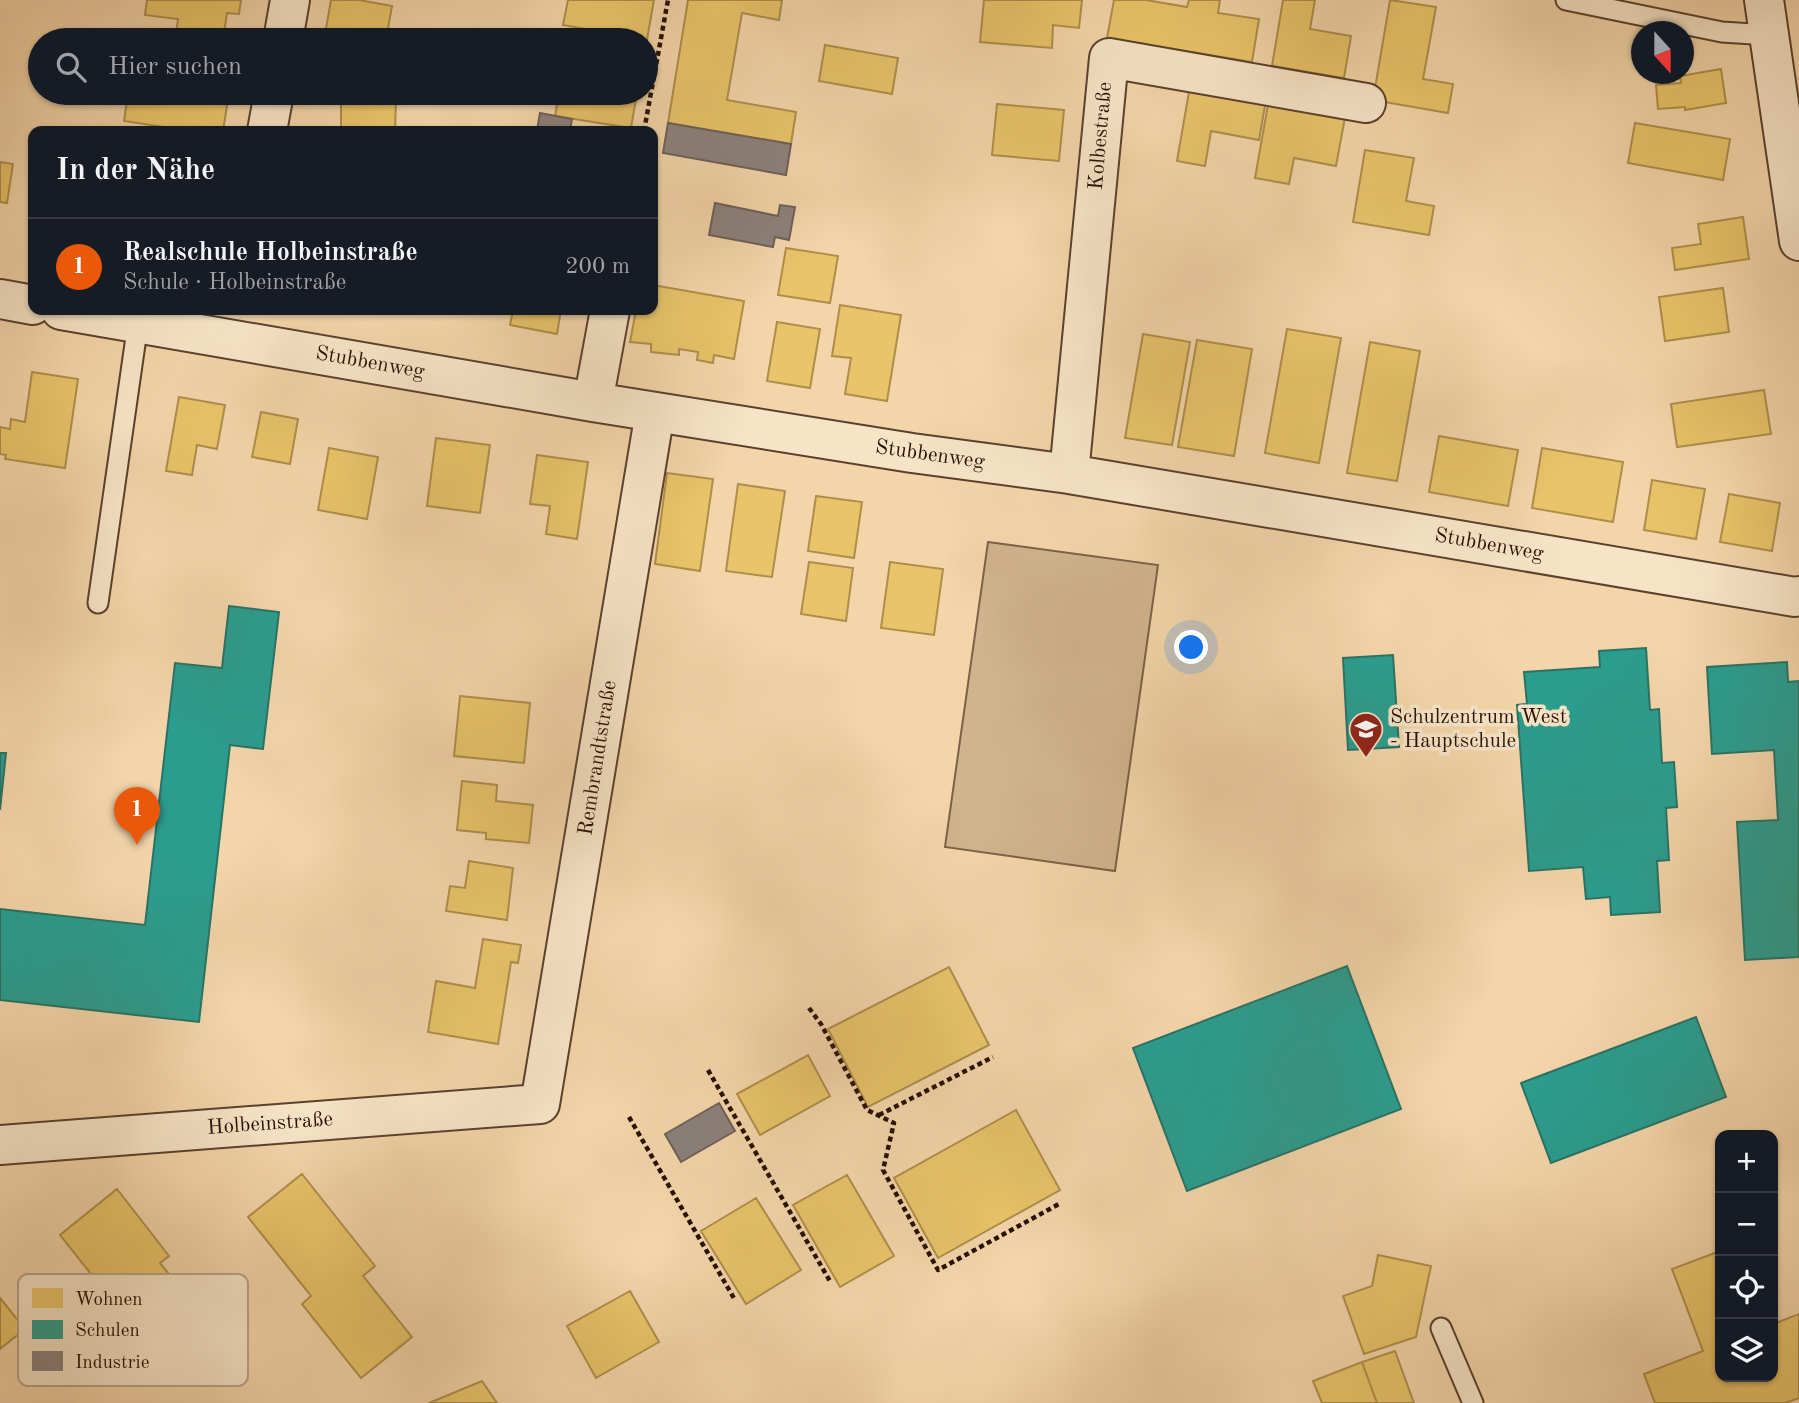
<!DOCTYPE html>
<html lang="de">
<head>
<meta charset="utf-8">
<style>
  :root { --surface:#171b24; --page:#242831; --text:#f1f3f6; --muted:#9ea1a6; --line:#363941; --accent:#ea580c }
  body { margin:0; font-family:"Old Standard TT",serif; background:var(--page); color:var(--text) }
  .controls { position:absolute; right:21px; bottom:21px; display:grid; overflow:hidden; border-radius:14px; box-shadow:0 2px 5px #0004 }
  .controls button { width:63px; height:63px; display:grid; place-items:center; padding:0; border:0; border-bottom:2px solid var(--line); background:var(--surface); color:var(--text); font:35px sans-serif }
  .compass { position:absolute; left:1631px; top:21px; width:63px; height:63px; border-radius:50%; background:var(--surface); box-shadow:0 2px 5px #0004; rotate:159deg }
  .you { position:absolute; left:1192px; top:648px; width:24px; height:24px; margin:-18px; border:5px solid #fff; border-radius:50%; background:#1a73e8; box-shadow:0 0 0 10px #1a73e833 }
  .badge { display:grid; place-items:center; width:46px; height:46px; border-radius:50%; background:var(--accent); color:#fff; font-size:23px; font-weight:700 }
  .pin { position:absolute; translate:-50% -58px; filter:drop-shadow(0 2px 4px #0008) }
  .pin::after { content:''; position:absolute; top:37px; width:24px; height:21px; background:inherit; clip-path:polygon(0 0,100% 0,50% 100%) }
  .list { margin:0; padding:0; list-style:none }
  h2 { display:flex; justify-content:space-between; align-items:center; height:91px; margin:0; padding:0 28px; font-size:30px }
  h2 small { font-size:23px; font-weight:400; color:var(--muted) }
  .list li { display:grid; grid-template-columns:46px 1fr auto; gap:21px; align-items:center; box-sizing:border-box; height:98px; padding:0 28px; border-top:2px solid var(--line) }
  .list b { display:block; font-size:26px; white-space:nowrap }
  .list p { margin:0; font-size:23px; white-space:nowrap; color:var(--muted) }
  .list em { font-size:23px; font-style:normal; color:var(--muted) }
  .icon { flex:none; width:38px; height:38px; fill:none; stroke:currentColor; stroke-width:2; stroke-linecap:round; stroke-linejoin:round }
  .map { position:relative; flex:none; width:1799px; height:1403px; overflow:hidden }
  .search { position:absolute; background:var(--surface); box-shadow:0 2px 5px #0004; left:28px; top:28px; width:630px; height:77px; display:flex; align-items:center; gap:18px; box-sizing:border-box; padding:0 24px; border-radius:38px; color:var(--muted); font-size:26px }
  .panel { position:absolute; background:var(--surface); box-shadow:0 2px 5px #0004; left:28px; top:126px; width:630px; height:189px; border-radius:14px }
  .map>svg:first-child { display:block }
  .green { fill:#d0b48d; stroke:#7c6248; stroke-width:2 }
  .homes { fill:#e9c46a; stroke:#af8e4b; stroke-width:2 }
  .schools { fill:#2a9d8f; stroke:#297365; stroke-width:2 }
  .industry { fill:#8a817c; stroke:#6d5f58; stroke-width:2 }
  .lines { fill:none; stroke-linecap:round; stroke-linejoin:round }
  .service-casing { stroke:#5b412d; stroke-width:23 }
  .minor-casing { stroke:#5b412d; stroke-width:42 }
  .path { stroke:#281004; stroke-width:4.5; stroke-dasharray:5 3.5; stroke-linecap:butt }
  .service { stroke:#f7e4c7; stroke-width:19 }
  .minor { stroke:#f7e4c7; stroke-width:38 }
  .labels { text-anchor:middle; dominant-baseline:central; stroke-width:7; stroke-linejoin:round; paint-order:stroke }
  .street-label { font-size:21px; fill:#281004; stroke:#f7e4c7 }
  .poi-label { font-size:21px; fill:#281004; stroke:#f7e4c7; text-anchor:start }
  .key { fill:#f7e4c7; stroke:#b9a48c; stroke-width:2 }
  .key-label { font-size:19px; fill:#281004 }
</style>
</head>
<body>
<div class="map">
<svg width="1799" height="1403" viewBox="0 0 1799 1403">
  <rect width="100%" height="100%" fill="#f3d5a9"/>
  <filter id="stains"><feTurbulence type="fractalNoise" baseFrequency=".00286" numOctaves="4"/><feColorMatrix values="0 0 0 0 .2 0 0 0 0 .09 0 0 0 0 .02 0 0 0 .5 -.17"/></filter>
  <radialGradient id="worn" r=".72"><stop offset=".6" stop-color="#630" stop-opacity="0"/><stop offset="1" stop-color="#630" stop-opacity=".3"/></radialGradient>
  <path class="green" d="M988,542l170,23 -43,306 -170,-24z"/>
  <path class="homes" d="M147,0h94l-2,14 -12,-1 -4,27h-48l3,-21 -33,-4z
    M331,0h28l33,6 -6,34h-62z
    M568,0h86l-8,45v-5h-46l2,-8 -39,-7z
    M688,0h94l-3,20 -37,-7 -15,87 69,12 -5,32 -123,-21z
    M984,0h98l-3,28 -26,-3 -1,23 -72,-6z
    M1114,0h32l41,7 2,-7h31l-2,13 41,6 -7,43 -145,-24z
    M1283,0h32l-5,29 41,7 -7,42 -72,-12z
    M1390,0l46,7 -13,72 30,5 -5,29 -75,-13z
    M825,45l73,13 -6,36 -73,-13z
    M1721,69l5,34 -41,7v-3l-27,2 -2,-24 25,-2 -1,-7z
    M1190,86l76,14 -7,40 -48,-9 -6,35 -28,-5z
    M128,93h101l-6,38h-33l-66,-10z
    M559,93h78l-6,35 -76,-12z
    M341,98l55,1 -1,32h-54z
    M1269,99l77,13 -10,54 -42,-8 -5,26 -34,-6z
    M997,104l67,6 -5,51 -67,-6z
    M1635,123l95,16 -7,41 -95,-17z
    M1365,150l49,8 -8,43 28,5 -5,29 -76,-13z
    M0,162l13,2 -6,39 -7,-1z
    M1743,217l6,42 -74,11 -3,-22 29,-4 -3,-20z
    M786,248l52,8 -8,47 -52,-8z
    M653,285l91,16 -10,58 -20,-4 -1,8 -16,-3 1,-8 -19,-3v6l-28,-3v-8l-21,-2 6,-32h17z
    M1723,288l6,44 -64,9 -6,-44z
    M840,305l61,10 -14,86 -42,-7 6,-36 -19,-2z
    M513,310h48l-4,24 -47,-9z
    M777,322l43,7 -10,59 -43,-7z
    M1287,329l54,9 -22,125 -54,-10z
    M1143,334l47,8 -18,103 -47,-7z
    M1197,340l55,9 -18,107 -56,-9z
    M1370,342l50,9 -23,130 -50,-8z
    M32,372l46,7 -13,89 -60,-9 1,-4 -6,-1v-27l10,2 1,-10 14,3z
    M1764,390l7,44 -94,13 -6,-43z
    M179,397l46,8 -8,44 -20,-4 -5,30 -26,-4z
    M261,412l37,7 -8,45 -38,-7z
    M1439,436l79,14 -10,56 -79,-14z
    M436,438l54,7 -10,68 -53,-7z
    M329,448l49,9 -11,62 -49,-9z
    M1542,448l81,14 -10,60 -81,-14z
    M537,455l51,7 -11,77 -31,-5 4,-28 -20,-2z
    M667,473l46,6 -13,92 -45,-7z
    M1652,480l53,9 -9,50 -52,-9z
    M738,484l47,7 -13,86 -46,-6z
    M1729,494l51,9 -8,48 -52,-9z
    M816,496l46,6 -8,56 -46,-7z
    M809,562l44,6 -7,53 -45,-7z
    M890,562l53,7 -9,66 -53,-7z
    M460,696l70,7 -6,60 -70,-7z
    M462,781l35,4 -1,16 37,4 -4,38 -43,-4v-6l-29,-3z
    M469,861l44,7 -6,52 -61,-9 4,-25 15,2z
    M483,939l38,6 -3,18 -7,-1 -13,82 -70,-12 8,-51 39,7z
    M949,967l40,78 -121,62 -40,-78z
    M808,1055l22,41 -70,39 -23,-41z
    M1016,1110l44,80 -122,68 -44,-80z
    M302,1174l73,92 -12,10 49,61 -51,41 -59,-74 9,-8 -63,-79z
    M847,1175l47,81 -54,31 -47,-82z
    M117,1189l52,67 -9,7 53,66 -54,43 -55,-69 6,-5 -50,-63z
    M756,1198l45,72 -55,34 -45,-73z
    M1720,1251v126h53v-53l26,-10v84l-14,5h-130l-11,-29 59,-23 -31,-82z
    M1378,1255l53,11 -15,71 -52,17 -21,-58 29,-10z
    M630,1291l29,51 -63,36 -29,-52z
    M0,1298l25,31 -25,20z
    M1395,1351l19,52h-37l-15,-41z
    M1362,1362l15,41h-55l-9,-22z
    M482,1381l15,22h-68z"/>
  <path class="schools" d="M229,606l50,6 -16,137 -33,-4 -31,277 -199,-22v-91l145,16 30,-262 47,5z
    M1646,648l4,62 9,-1 3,54 12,-1 3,45 -11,1 3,52 -12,1 3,51 -49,3 -1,-18 -24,2 -3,-32 -54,4 -12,-166 10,-1 -3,-32 76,-5 -1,-16z
    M1393,655l6,92 -51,3 -5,-92z
    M1787,662l1,20 11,-1v276l-54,3 -8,-138 41,-2 -4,-70 -62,4 -5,-87z
    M0,753h6l-6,57z
    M1347,966l54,143 -214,82 -54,-143z
    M1696,1017l30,80 -175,66 -30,-80z"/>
  <path class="industry" d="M540,113l32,6 -2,12h-33z
    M668,123l123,21 -5,31 -123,-22z
    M715,203l63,13 2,-11 15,2 -6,33 -14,-3 -2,10 -64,-12z
    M719,1103l16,28 -54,31 -16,-28z"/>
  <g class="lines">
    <defs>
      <path id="service" d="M1566,0l156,32 47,3
        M98,603l40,-280
        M1441,1328l32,75"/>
      <path id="minor" d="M1764,0l35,241
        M283,40l7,-40
        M267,131l7,-38
        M0,299l33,6
        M61,310l532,92 319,51 157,21 726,123 4,-1
        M593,402l17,-92
        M1069,474l40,-416 257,45
        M0,1145l540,-41 115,-692"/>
    </defs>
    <use href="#service" class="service-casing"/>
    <use href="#minor" class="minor-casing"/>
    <path class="path" d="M644,131l24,-131
      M809,1008l12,16 46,86 27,13 -11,47 55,100 121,-66
      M708,1070l123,213
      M879,1115l114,-58
      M629,1117l106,183"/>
    <use href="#service" class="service"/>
    <use href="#minor" class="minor"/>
  </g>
  <defs>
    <symbol id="school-pin" viewBox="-11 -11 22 30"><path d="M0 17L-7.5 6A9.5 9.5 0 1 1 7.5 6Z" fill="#8f2418" stroke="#f7e4c7"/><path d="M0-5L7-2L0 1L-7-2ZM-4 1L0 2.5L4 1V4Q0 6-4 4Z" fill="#fff"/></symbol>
  </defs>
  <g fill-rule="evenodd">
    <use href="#school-pin" x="1347" y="710" width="38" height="52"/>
  </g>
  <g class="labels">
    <g class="street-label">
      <text transform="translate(1101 136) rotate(-85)">Kolbestraße</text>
      <text transform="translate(370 363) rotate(10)">Stubbenweg</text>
      <text transform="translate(930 455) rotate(8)">Stubbenweg</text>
      <text transform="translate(1489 545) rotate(10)">Stubbenweg</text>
      <text transform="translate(598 758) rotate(-81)">Rembrandtstraße</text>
      <text transform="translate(270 1124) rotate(-4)">Holbeinstraße</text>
    </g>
    <g class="poi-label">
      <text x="1390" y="717">Schulzentrum West<tspan x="1390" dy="24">- Hauptschule</tspan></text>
    </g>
  </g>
  <rect x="18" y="1274" width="230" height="112" rx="10" class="key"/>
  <rect x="32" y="1288" width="31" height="20" fill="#e9c46a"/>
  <rect x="32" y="1320" width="31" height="19" fill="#2a9d8f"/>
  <rect x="32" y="1351" width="31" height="20" fill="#8a817c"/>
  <g class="key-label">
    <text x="75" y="1305">Wohnen</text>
    <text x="75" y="1336">Schulen</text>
    <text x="75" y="1368">Industrie</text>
  </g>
  <rect width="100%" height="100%" filter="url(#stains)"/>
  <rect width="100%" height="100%" fill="url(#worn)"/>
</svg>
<div class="controls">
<button>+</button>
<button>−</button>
<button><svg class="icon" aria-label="locate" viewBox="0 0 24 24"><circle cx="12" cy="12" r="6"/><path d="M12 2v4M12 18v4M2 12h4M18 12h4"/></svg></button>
<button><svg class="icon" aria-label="layers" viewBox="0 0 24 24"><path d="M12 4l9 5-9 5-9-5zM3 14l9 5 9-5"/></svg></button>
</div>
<svg class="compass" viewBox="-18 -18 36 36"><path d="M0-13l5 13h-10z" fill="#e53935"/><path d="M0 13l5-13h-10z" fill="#9ea1a6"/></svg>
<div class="you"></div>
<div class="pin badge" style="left:137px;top:845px">1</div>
<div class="search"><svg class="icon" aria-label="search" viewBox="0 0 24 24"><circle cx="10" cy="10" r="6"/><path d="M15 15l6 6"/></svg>Hier suchen</div>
<section class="panel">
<h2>In der Nähe<small></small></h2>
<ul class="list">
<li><span class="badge">1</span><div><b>Realschule Holbeinstraße</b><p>Schule · Holbeinstraße</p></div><em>200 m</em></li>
</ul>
</section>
</div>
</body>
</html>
